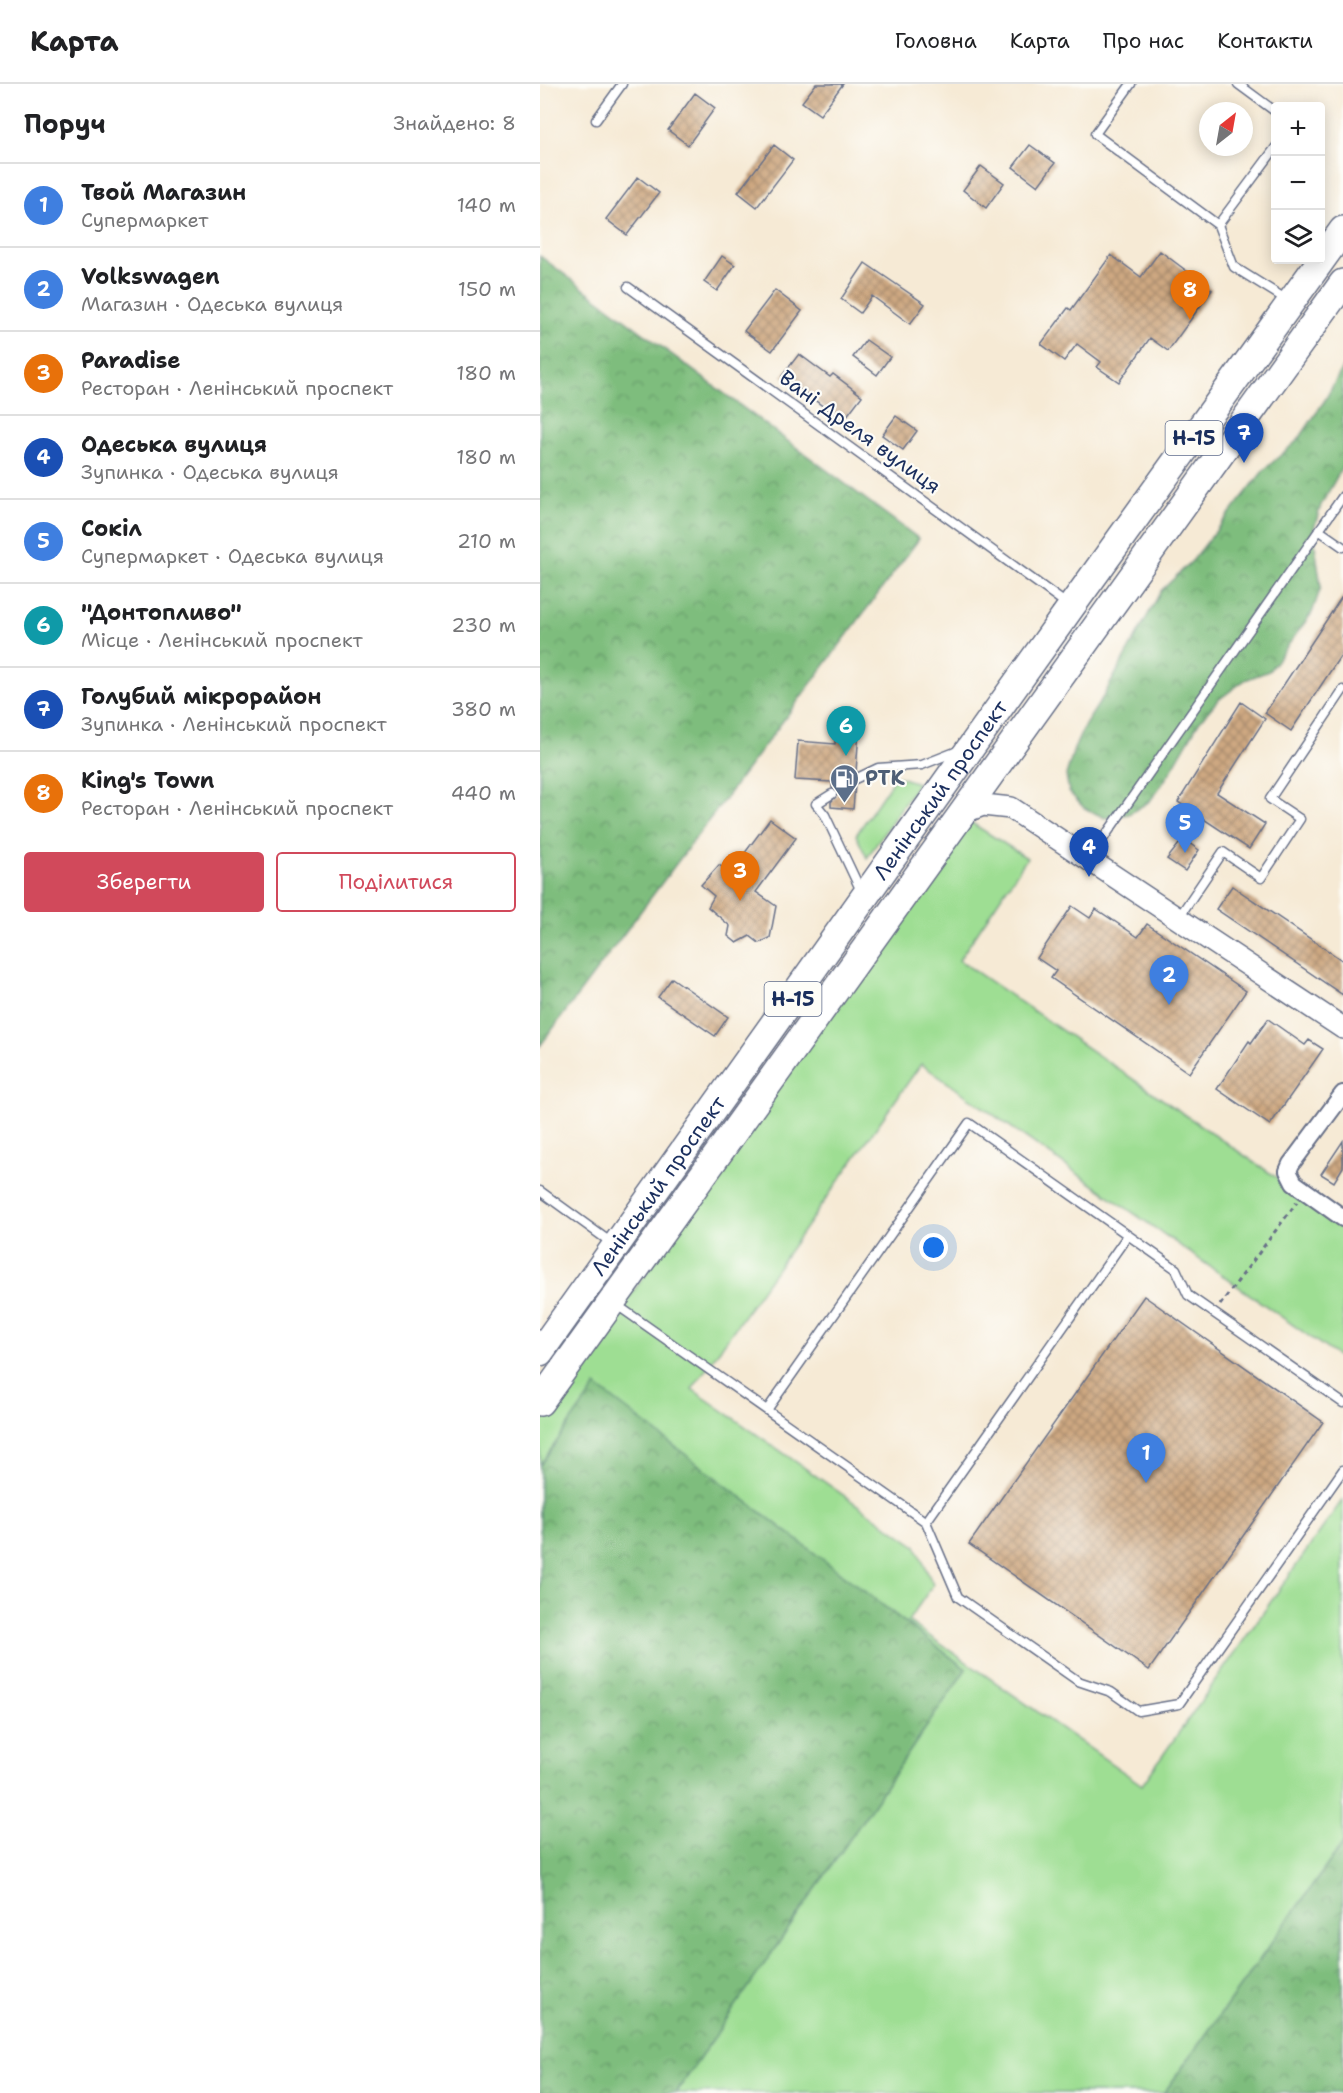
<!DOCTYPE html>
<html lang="uk">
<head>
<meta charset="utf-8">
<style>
  :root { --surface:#fff; --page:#f2f2f2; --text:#202124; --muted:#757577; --line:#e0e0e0; --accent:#d1495b }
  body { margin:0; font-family:"Shantell Sans",sans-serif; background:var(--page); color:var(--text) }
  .controls { position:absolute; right:18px; top:18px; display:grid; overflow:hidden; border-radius:6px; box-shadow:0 3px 15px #0003 }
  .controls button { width:54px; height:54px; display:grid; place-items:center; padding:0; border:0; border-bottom:2px solid var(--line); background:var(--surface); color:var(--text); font:30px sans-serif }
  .compass { position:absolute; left:659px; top:18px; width:54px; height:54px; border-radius:50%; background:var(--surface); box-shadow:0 3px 15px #0003; rotate:31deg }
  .you { position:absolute; left:394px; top:1164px; width:21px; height:21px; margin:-15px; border:4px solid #fff; border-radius:50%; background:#1a73e8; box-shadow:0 0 0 9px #1a73e833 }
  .badge { display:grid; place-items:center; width:39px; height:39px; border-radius:50%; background:var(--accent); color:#fff; font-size:20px; font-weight:700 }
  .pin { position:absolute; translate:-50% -50px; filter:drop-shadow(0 2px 3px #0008) }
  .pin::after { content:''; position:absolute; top:32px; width:21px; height:18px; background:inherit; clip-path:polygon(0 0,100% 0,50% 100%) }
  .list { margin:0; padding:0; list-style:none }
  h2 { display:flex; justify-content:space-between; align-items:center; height:78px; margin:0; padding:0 24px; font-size:26px }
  h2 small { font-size:20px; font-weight:400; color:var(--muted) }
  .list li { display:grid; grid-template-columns:39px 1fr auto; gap:18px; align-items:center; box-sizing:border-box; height:84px; padding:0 24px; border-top:2px solid var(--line) }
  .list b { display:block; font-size:22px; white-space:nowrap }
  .list p { margin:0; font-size:20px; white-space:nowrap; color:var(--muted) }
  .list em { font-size:20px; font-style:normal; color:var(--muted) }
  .actions { display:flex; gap:12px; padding:18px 24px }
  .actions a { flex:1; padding:14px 0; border:2px solid var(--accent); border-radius:6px; text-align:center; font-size:21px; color:var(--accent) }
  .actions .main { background:var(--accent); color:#fff }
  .icon { flex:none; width:33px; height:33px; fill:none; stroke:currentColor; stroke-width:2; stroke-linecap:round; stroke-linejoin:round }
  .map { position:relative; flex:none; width:803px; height:2009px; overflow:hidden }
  header { display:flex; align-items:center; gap:36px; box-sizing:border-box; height:84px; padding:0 30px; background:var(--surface); border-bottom:2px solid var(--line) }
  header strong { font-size:28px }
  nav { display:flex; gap:33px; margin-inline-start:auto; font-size:21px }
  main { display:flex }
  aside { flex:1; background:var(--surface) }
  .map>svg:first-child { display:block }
  .grass { fill:#9ede93; stroke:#5c8678; stroke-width:1.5 }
  .forest { fill:url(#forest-crowns); stroke:#4c766e; stroke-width:1.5 }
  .building { fill:url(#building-cross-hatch) }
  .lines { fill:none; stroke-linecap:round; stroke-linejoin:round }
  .service-casing { stroke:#687088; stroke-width:11 }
  .minor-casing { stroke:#687088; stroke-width:20 }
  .tertiary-casing { stroke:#687088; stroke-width:24 }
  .primary-casing { stroke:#687088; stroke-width:30 }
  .path { stroke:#687088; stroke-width:3; stroke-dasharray:4.5 4.5; stroke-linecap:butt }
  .service { stroke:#fff; stroke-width:8 }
  .minor { stroke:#fff; stroke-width:16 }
  .tertiary { stroke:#fff; stroke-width:21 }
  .primary { stroke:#fff; stroke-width:27 }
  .labels { text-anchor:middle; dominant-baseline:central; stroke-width:4.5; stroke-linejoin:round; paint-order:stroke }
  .shield { fill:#fdfcf7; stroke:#5f6c8c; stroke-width:1.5 }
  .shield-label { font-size:20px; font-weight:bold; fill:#1b2f5e }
  .street-label { font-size:21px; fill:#1b2f5e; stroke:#fdfcf7 }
  .service-label { font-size:21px; font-weight:bold; fill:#4e5e75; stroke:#fdfcf7; text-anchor:start }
</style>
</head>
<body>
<header>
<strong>Карта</strong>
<nav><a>Головна</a><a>Карта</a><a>Про нас</a><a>Контакти</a></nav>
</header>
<main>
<aside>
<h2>Поруч<small>Знайдено: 8</small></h2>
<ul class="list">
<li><span class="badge" style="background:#3f7fe0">1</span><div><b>Твой Магазин</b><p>Супермаркет</p></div><em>140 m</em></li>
<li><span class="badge" style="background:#3f7fe0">2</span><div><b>Volkswagen</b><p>Магазин · Одеська вулиця</p></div><em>150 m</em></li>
<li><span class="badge" style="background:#e8710a">3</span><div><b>Paradise</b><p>Ресторан · Ленінський проспект</p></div><em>180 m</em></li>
<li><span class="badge" style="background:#1a4fb4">4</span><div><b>Одеська вулиця</b><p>Зупинка · Одеська вулиця</p></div><em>180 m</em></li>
<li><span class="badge" style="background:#3f7fe0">5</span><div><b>Сокіл</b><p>Супермаркет · Одеська вулиця</p></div><em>210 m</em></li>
<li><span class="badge" style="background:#0f9aa8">6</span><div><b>&quot;Донтопливо&quot;</b><p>Місце · Ленінський проспект</p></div><em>230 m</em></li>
<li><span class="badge" style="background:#1a4fb4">7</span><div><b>Голубий мікрорайон</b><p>Зупинка · Ленінський проспект</p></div><em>380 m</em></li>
<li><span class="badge" style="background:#e8710a">8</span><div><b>King's Town</b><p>Ресторан · Ленінський проспект</p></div><em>440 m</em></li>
</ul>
<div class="actions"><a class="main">Зберегти</a><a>Поділитися</a></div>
</aside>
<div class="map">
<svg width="803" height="2009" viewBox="0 0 803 2009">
  <defs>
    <pattern id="forest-crowns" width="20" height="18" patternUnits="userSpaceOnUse" patternTransform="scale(1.5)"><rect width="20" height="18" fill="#7ebd7d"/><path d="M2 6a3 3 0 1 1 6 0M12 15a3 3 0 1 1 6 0" fill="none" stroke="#669a6a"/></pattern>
    <pattern id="building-cross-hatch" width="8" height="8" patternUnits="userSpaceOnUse" patternTransform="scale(1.5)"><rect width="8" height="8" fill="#cea881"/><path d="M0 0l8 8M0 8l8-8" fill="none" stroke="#a6896d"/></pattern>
  </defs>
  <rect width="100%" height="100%" fill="#fdfcf7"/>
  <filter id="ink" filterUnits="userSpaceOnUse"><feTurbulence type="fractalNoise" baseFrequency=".0167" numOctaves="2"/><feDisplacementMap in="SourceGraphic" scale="12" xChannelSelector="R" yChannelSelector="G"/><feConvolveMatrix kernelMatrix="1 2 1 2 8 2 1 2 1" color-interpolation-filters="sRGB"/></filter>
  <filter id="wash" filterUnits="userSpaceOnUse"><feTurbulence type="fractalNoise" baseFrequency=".008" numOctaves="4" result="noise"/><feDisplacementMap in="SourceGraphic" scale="24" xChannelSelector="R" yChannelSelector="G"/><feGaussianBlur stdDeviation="1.35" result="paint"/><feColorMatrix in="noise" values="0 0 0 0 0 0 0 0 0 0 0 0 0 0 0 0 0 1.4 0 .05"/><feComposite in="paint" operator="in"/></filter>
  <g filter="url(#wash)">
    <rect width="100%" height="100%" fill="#f6ead5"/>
    <path class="grass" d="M356,692l22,7 -51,75 -11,-23z
      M427,736l60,38 -68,102 384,263v137l-422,-296 -229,325 224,157 17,39 -25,36 234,164 201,-286v344l-179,250h-488l290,-424 -370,-282 -56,78v-42z"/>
    <path class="forest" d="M0,172l379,283 -379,507z
      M803,283v99l-22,39 -8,27 8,55 -9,26 -43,58 -24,9 -28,21 -18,21 -30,52 -19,27 -21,13 -24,4 -21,-10 -15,-16 -3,-17 8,-26 11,-24 18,-28 58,-106 32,-31 71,-90 35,-31 26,-39z
      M56,1302l370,283 -290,424h-136v-628z
      M803,1759v250h-179z"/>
    <g id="blocks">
      <path class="building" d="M276,0h27l-23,31 -18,-13z
        M155,9l20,15 -27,37 -20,-15z
        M234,61l19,15 -36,47 -19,-15z
        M490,61l25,18 -17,23 -25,-19z
        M441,82l23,17 -18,25 -23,-18z
        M98,93l21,16 -32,42 -21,-16z
        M620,167l52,39 -44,61 -18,-13 -31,44 -22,-15 4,-5 -24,-18 -13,17 -23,-17 27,-36 3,2 40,-55 30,22z
        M182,172l13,9 -18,26 -13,-9z
        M325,179l60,41 -15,20 -38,-28 -12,17 -19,-14z
        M235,206l27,21 -30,40 -28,-20z
        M326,256l24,17 -13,18 -24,-18z
        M259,270l31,23 3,-3 29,22 -19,25 -61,-45z
        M356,332l21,15 -14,19 -21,-15z
        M803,511v57l-52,79 -26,-18z
        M701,618l24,17 -48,74 48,31 -16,25 -71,-47z
        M296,645l23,3 -3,39 -7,7 1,4 5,3 -2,24 -22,-2v-5l7,-8 -1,-4 -5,-2v-6l-37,-2 3,-39 37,3z
        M230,735l26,19 -40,54 20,14 -6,32 -11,5 -9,-7 -13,7 -9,-7 2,-10 -22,-19 6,-11 -13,-11 18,-20 11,8z
        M643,755l16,11 -14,21 -18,-12z
        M692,802l111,75v34l-127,-86z
        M532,822l18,12 6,-9 42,28 9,-13 99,67 -57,82 -138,-95 5,-7 -19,-13z
        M132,894l56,39 -13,19 -57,-39z
        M728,935l37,26 4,-5 14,9 -53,76 -53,-36 32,-48 2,2z
        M803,1057v26l-9,15 -13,-8z
        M604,1212l179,126 -174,248 -180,-126z"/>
    </g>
  </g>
  <g filter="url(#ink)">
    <use href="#blocks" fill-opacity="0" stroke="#687088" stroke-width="1.5"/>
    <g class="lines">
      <defs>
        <path id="service" d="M591,0l-36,50 123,91 58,-78
          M698,0l38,28
          M56,36l26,-36
          M678,141l16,42 53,33
          M88,203l440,318
          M780,447l23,16
          M315,695l23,-11 44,-3 38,-15
          M292,710l-16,10 9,11 36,76
          M549,775l254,-363
          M639,833l44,-65 38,26 39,-59 -30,-20 73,-109
          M0,1107l73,53
          M74,1219l312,219 32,75 120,84 33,11 27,19 41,-7 164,-234
          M227,1326l202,-287 207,146 12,26 155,108
          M386,1438l202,-287"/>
        <path id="minor" d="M803,1010l-52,70 -3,7 6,12 49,35"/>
        <path id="tertiary" d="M422,729l21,-8 28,3 332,220"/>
        <g id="primary">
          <path id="s1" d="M0,1268l531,-745 272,-377"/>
          <path d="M0,1318l803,-1119"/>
        </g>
      </defs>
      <use href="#service" class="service-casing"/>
      <use href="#minor" class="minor-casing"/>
      <use href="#tertiary" class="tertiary-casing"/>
      <use href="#primary" class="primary-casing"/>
      <path class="path" d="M680,1221l77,-103"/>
      <use href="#service" class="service"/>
      <use href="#minor" class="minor"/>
      <use href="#tertiary" class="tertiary"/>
      <use href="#primary" class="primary"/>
    </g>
  </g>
  <defs>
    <symbol id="fuel-pin" viewBox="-11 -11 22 30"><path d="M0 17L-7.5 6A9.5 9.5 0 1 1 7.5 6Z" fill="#5c6f8a" stroke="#fdfcf7"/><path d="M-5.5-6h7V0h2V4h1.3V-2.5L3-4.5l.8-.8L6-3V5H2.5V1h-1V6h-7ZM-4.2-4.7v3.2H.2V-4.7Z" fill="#fff"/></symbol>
  </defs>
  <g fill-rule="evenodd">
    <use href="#fuel-pin" x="288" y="678" width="33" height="45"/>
  </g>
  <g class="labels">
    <g class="shield">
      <rect x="625.5" y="337" width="57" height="34" rx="4.5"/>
      <rect x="224.5" y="898" width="57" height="34" rx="4.5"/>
    </g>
    <g class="shield-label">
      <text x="654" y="354">Н-15</text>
      <text x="253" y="915">Н-15</text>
    </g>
    <g class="street-label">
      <text transform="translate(320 348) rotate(36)">Вані Дреля вулиця</text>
      <text stroke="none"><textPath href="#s1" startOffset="690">Ленінський проспект</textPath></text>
      <text stroke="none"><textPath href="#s1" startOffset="204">Ленінський проспект</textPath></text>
    </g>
    <g class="service-label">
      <text x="325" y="694">РТК</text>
    </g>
  </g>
</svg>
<div class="controls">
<button>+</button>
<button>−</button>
<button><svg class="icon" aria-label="layers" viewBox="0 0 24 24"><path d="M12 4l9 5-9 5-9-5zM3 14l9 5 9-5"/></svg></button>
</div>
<svg class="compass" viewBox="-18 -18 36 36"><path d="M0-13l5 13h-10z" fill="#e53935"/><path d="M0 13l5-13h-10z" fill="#757577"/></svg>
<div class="you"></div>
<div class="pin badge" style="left:606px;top:1399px;background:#3f7fe0">1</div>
<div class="pin badge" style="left:629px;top:921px;background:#3f7fe0">2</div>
<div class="pin badge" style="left:200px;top:817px;background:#e8710a">3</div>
<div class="pin badge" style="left:549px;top:793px;background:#1a4fb4">4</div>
<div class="pin badge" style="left:645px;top:769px;background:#3f7fe0">5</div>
<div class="pin badge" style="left:306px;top:672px;background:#0f9aa8">6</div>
<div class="pin badge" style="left:704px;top:379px;background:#1a4fb4">7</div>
<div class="pin badge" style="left:650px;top:236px;background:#e8710a">8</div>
</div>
</main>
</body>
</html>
